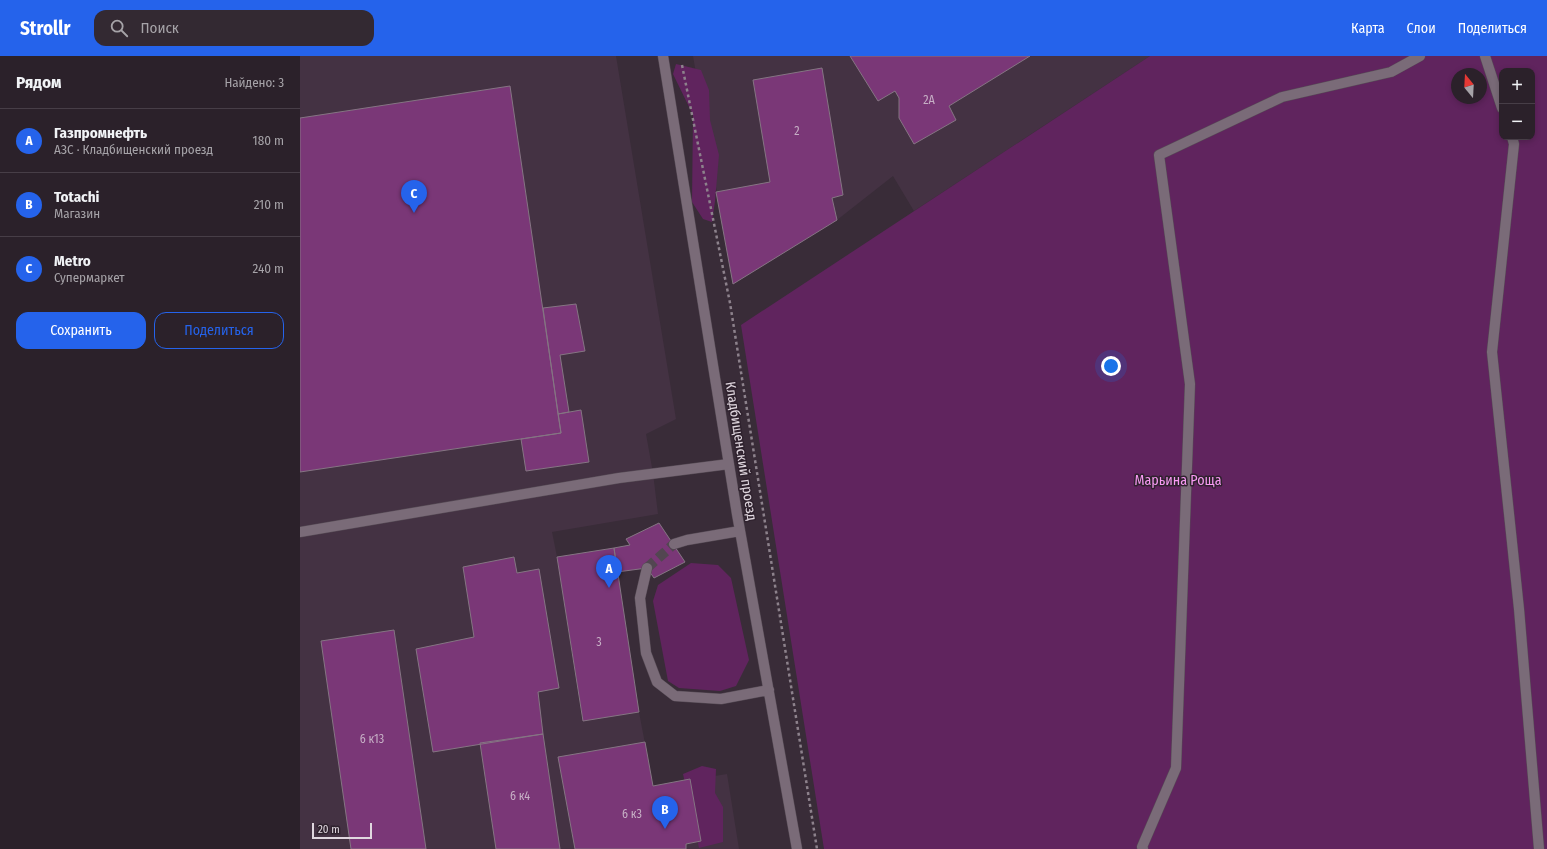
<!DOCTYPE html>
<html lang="ru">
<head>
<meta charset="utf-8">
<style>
  :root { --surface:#2b212a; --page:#332932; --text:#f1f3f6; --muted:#a6a3a8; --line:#473e47; --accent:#2563eb }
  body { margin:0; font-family:"Fira Sans Condensed",sans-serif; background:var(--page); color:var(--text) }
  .controls { position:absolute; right:12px; top:12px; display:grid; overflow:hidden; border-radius:8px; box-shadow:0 2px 6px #0003 }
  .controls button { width:36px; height:36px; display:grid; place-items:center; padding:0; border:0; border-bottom:1px solid var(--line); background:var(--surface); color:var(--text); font:20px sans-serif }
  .compass { position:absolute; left:1151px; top:12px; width:36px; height:36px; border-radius:50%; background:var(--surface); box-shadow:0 2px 6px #0003; rotate:342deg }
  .scale { position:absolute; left:12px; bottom:10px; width:60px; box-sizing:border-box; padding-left:4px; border:2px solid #e0d7df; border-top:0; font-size:11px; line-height:14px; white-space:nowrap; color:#e0d7df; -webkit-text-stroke:3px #2f222e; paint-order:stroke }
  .you { position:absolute; left:811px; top:310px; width:14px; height:14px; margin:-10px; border:3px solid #fff; border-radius:50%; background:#1a73e8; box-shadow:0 0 0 6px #1a73e833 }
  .badge { display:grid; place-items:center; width:26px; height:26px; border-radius:50%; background:var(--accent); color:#fff; font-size:13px; font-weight:700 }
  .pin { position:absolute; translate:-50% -33px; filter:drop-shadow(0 1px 2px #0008) }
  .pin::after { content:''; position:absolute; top:21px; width:14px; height:12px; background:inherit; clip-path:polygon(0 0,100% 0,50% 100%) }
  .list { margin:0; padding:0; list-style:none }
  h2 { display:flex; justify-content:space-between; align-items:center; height:52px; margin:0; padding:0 16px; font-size:17px }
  h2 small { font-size:13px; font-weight:400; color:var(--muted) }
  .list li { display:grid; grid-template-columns:26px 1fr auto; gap:12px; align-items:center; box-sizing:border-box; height:64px; padding:0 16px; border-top:1px solid var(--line) }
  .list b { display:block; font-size:15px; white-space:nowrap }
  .list p { margin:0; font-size:13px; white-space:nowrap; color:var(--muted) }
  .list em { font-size:13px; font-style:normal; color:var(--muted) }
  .actions { display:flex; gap:8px; padding:12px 16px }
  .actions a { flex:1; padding:9px 0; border:1px solid var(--accent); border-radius:12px; text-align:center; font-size:14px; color:var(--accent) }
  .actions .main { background:var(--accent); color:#fff }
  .icon { flex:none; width:22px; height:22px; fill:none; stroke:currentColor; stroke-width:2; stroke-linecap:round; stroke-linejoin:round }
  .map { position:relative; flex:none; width:1247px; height:793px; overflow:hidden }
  header { display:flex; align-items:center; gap:24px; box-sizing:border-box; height:56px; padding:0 20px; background:var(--accent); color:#fff }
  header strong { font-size:19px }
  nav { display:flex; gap:22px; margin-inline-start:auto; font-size:14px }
  .search { width:280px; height:36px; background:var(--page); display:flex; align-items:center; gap:10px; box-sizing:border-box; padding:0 14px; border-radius:12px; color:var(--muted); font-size:15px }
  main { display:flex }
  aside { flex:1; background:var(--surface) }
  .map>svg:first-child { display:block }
  .built { fill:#443243 }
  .green { fill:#60245e; fill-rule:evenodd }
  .building { fill:#7a3777; stroke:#857583 }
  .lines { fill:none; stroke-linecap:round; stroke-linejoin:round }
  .minor-tunnel { stroke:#524651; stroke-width:10; stroke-dasharray:10 5; stroke-linecap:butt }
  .minor-casing { stroke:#564b55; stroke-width:11 }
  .path { stroke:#8d828c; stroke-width:2.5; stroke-dasharray:3 3; stroke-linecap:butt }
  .minor { stroke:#7a6b78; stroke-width:10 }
  .labels { text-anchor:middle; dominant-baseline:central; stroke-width:3; stroke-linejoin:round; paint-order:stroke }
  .number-label { font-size:12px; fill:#c6afc5 }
  .street-label { font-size:14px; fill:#e0d7df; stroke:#2f222e }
  .park-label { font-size:14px; fill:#f89af3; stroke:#2f222e }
</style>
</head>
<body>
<header>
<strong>Strollr</strong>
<div class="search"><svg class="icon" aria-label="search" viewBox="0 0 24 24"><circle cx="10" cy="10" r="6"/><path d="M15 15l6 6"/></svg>Поиск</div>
<nav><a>Карта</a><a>Слои</a><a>Поделиться</a></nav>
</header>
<main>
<aside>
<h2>Рядом<small>Найдено: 3</small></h2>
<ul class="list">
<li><span class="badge">A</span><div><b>Газпромнефть</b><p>АЗС · Кладбищенский проезд</p></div><em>180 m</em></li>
<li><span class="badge">B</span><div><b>Totachi</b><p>Магазин</p></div><em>210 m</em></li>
<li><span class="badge">C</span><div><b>Metro</b><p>Супермаркет</p></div><em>240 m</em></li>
</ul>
<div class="actions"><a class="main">Сохранить</a><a>Поделиться</a></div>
</aside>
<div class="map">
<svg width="1247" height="793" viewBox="0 0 1247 793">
  <rect width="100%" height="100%" fill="#392c38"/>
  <path class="built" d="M0,0h316l60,363 -30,15 7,39 5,41 -106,18 5,25 25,163 57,-8 14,74 74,-12 12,75h-439z
    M393,0h457l-236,155 -21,-35 -56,44 -104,64z"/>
  <path class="green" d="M850,0h397v793h-723l-83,-524zM1202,15h30v66h-30zM1157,18h24v24h-24z
    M376,8l25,6 8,20 1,30 9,35 -4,46 -3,21 -9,-3 -11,-17 1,-87 -20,-41z
    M391,507l27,2 13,13 18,82 -13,26 -16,5 -41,-3 -11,-7 -15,-80 5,-16z
    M402,710l14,3 -1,24 8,14v35l-24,6 -16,-74z"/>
  <path class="building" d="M550,0h180l-81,50 7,14 -42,24 -15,-26v-20l-4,-7 -17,10z
    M522,12l21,127 -11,3 5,22 -104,64 -17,-92 54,-10 -17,-102z
    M210,30l51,347 -261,39v-354z
    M276,248l9,47 -25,4 9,57 -11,2 -15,-106z
    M281,354l8,52 -63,9 -5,-32 40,-6 -3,-19z
    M359,467l26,39 -31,16 -7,-10 -30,4 -3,-24 16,-3 -4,-6z
    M314,492l25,164 -56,9 -26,-164z
    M214,501l3,16 22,-4 20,119 -21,4 5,42 -110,18 -17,-103 58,-12 -11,-70z
    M94,574l32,219h-75l-30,-208z
    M243,678l17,115h-64l-16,-106z
    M345,686l8,44 37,-7 11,62 -15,3v5h-111l-17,-92z"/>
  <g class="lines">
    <path class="minor-tunnel" d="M347,512l27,-24"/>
    <defs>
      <path id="minor" d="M363,0l74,458 60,335
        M1185,0l17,52
        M1212,81l2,7 -22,208 27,257 20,240
        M0,476l319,-54 110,-14
        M374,488l13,-4 53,-9
        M347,512l-7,30 6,55 11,29 18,14 46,3 48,-9
        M843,793l-1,-2 34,-79 14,-384 -31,-229 123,-58 109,-25 29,-16"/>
    </defs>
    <use href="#minor" class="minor-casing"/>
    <path class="path" d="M382,9l48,238 87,546"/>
    <use href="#minor" class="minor"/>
  </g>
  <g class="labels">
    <g class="number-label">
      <text x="629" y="44">2А</text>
      <text x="497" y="75">2</text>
      <text x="299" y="586">3</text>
      <text x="72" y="683">6 к13</text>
      <text x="220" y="740">6 к4</text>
      <text x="332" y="758">6 к3</text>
    </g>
    <g class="street-label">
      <text transform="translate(441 395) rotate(81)">Кладбищенский проезд</text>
    </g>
    <g class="park-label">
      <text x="878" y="424">Марьина Роща</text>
    </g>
  </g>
</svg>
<div class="controls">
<button>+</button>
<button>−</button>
</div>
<svg class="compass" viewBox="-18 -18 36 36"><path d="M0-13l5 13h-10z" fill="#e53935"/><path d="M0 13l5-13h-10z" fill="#a6a3a8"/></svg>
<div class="scale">20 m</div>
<div class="you"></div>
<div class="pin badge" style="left:309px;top:532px">A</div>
<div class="pin badge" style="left:365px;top:773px">B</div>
<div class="pin badge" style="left:114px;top:157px">C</div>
</div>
</main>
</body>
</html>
